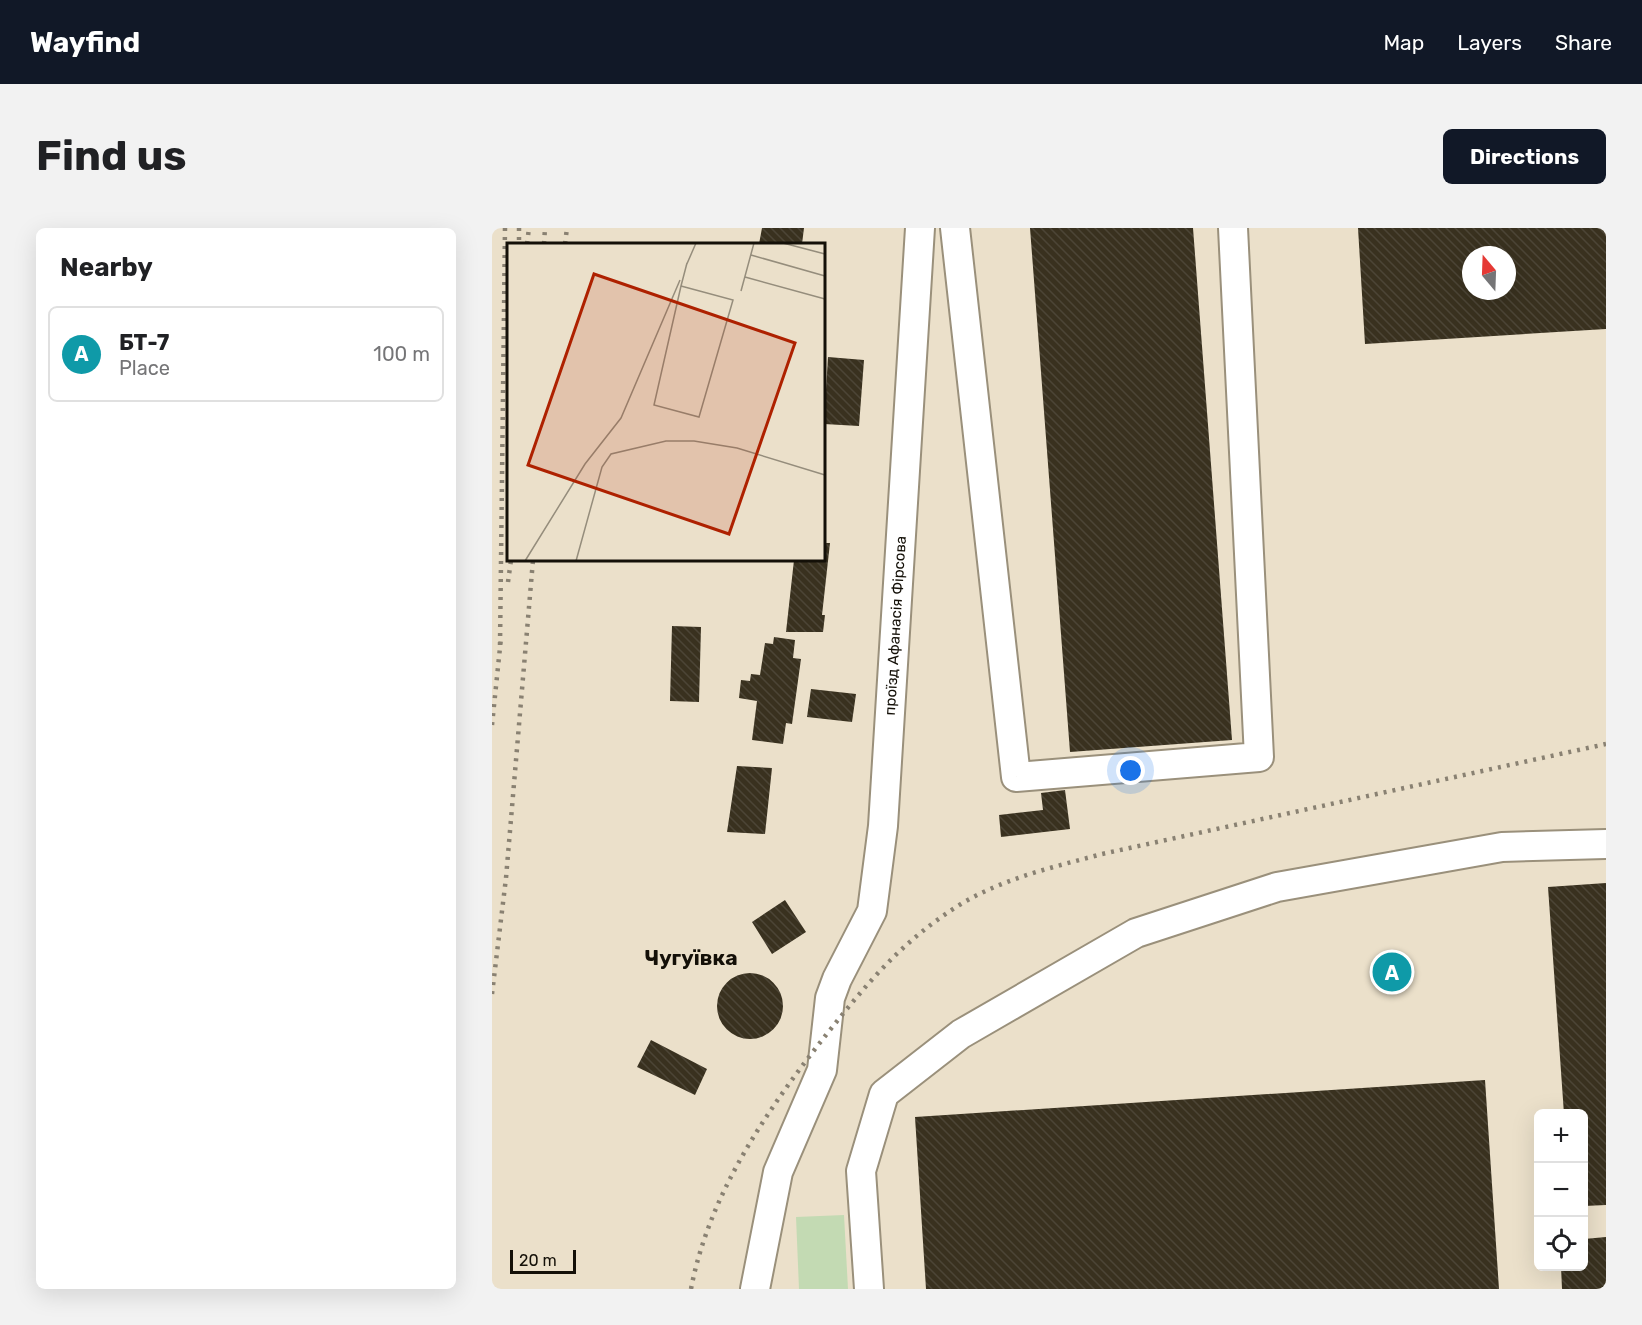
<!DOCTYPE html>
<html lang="en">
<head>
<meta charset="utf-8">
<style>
  :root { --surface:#fff; --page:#f2f2f2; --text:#202124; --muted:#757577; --line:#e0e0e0; --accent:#111827 }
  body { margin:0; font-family:Rubik,sans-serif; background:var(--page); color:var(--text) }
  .controls { position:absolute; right:18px; bottom:18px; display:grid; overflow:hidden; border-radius:9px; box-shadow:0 6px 24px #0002 }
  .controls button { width:54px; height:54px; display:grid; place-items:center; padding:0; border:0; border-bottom:2px solid var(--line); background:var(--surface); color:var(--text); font:30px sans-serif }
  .compass { position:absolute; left:970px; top:18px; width:54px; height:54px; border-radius:50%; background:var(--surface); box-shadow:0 6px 24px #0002; rotate:341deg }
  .scale { position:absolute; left:18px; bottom:15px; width:66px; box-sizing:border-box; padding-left:6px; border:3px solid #141008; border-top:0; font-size:16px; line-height:21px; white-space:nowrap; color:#141008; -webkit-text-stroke:4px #ebe0ca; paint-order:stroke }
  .you { position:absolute; left:639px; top:543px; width:21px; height:21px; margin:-15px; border:4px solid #fff; border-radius:50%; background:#1a73e8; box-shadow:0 0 0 9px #1a73e833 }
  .badge { display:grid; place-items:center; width:39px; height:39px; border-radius:50%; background:var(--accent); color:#fff; font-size:20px; font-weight:700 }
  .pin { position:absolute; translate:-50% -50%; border:3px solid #fff; box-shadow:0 2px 6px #0006 }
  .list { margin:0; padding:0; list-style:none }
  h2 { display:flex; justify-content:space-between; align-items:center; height:78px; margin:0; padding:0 24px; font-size:26px }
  h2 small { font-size:20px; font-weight:400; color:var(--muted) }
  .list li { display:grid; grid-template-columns:39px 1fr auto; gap:18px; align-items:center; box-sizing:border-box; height:96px; margin:0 12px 12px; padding:0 12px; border:2px solid var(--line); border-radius:9px }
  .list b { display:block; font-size:22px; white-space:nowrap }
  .list p { margin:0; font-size:20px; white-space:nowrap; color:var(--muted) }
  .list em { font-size:20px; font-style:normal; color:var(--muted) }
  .icon { flex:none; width:33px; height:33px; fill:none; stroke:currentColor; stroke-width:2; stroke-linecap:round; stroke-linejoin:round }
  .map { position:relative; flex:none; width:1114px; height:1061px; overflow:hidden; border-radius:9px }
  header { display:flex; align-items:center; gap:36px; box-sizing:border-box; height:84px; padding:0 30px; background:var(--accent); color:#fff }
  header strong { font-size:28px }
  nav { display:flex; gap:33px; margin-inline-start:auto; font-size:21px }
  .intro { display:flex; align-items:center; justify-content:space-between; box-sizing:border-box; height:144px; padding:0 36px }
  h1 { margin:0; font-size:42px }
  .button { padding:15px 27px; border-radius:9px; background:var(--accent); color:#fff; font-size:21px; font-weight:700 }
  main { display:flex; gap:36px; padding:0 36px }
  aside { flex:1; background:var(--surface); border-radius:9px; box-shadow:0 6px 24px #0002 }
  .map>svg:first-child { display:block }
  .green { fill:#c3dab3 }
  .building { fill:url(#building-back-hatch); fill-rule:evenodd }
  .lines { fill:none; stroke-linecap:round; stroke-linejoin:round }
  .minor-casing { stroke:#9a907b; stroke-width:32 }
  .minor { stroke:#fff; stroke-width:28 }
  .rail { stroke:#898172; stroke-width:4.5; stroke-dasharray:3 6; stroke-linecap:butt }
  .labels { text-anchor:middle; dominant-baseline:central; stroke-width:6; stroke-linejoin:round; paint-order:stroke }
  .street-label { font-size:15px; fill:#141008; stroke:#ebe0ca }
  .district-label { font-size:21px; font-weight:bold; fill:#141008; stroke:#ebe0ca }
  .inset-road { fill:none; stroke:#958d7c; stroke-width:1.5 }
  .view { fill:#ae2100; fill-opacity:0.15; stroke:#ae2100; stroke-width:3 }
  .inset-edge { fill:none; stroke:#141008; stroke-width:3 }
</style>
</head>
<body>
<header>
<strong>Wayfind</strong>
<nav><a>Map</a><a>Layers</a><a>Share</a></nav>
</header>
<div class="intro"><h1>Find us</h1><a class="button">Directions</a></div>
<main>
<aside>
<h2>Nearby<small></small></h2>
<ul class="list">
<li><span class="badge" style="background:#0f9aa8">A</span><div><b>БТ-7</b><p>Place</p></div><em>100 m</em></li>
</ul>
</aside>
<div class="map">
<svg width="1114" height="1061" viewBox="0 0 1114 1061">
  <defs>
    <pattern id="building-back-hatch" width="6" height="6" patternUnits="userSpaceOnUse" patternTransform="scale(1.5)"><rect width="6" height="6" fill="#39311f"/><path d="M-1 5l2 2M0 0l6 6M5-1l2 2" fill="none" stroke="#4c4536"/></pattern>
  </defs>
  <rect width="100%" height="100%" fill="#ebe0ca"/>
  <path class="green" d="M352,987l4,74h-49l-3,-72z"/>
  <path class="building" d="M270,0h42l-2,16h-43z
    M538,0h163l39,512 -162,12z
    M866,0h248v101l-241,15zM979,27h36v36h-36z
    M336,129l36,3 -5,66 -35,-2z
    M332,315h6l-8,72h3l-2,17h-37l8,-72h30z
    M180,398l29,1 -2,75 -29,-1z
    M282,409l21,3 -2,18 8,1 -9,65 -6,-1 -3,21 -31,-4 5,-39 -18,-3 2,-18 9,1 1,-7 9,1 5,-32 8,1z
    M319,461l45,5 -4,28 -45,-5z
    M245,538l35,2 -7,66 -38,-2z
    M573,562l5,39 -69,8 -2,-22 44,-5 -2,-17z
    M1114,655v322l-22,1v-92h-20l-16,-227z
    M293,672l21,32 -34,22 -20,-32z
    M225 778a33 33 0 1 1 66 0a33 33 0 1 1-66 0Z
    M159,812l56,29 -12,26 -58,-28z
    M993,852l14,209h-573l-11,-172z
    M1114,1009v52h-44l-1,-23h23v-27z"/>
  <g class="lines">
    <defs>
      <g id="minor">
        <path d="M463,0l61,549 243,-20 -26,-529"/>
        <path id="s1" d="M263,1061l23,-117 44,-102 8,-72 7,-19 35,-68 11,-85 37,-598"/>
        <path d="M377,1061l-8,-118 23,-77 77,-60 175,-101 141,-46 225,-40 104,-3"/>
      </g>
    </defs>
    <use href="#minor" class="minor-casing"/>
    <use href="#minor" class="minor"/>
    <path class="rail" d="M27,0v16
      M35,16l2,-16
      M52,16l1,-16
      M73,16l2,-16
      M16,354l3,-22
      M8,417l5,-417
      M0,497l9,-87
      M0,766l14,-116 27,-318
      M199,1061c18,-95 76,-179 135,-254 42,-53 77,-95 135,-131 43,-26 93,-37 141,-50l504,-110"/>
  </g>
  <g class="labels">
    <g class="street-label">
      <text stroke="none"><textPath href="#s1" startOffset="686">проїзд Афанасія Фірсова</textPath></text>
    </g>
    <g class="district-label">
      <text x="199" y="729">Чугуївка</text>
    </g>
  </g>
  <g transform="translate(15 15)">
    <rect width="318" height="318" fill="#ebe0ca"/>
    <path class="inset-road" d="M276,0l42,11M244,12l74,21M179,23l10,-23M238,34l80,22M174,43l52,14 -34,117 -45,-12 27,-119 6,-23M234,48l13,-48M18,318l60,-97 36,-46 59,-138M69,318l26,-94 9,-13 55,-13h28l43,7 88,27"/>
    <path class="view" d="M87,31l201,69 -66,191 -201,-69z"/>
    <rect width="318" height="318" class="inset-edge"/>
  </g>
</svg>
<div class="controls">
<button>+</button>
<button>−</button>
<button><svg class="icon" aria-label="locate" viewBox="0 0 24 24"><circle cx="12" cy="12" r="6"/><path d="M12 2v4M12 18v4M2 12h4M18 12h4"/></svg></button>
</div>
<svg class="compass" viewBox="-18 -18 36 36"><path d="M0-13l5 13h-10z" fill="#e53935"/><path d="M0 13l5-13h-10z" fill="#757577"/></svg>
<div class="scale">20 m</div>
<div class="you"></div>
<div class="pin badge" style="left:900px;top:744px;background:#0f9aa8">A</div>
</div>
</main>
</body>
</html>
